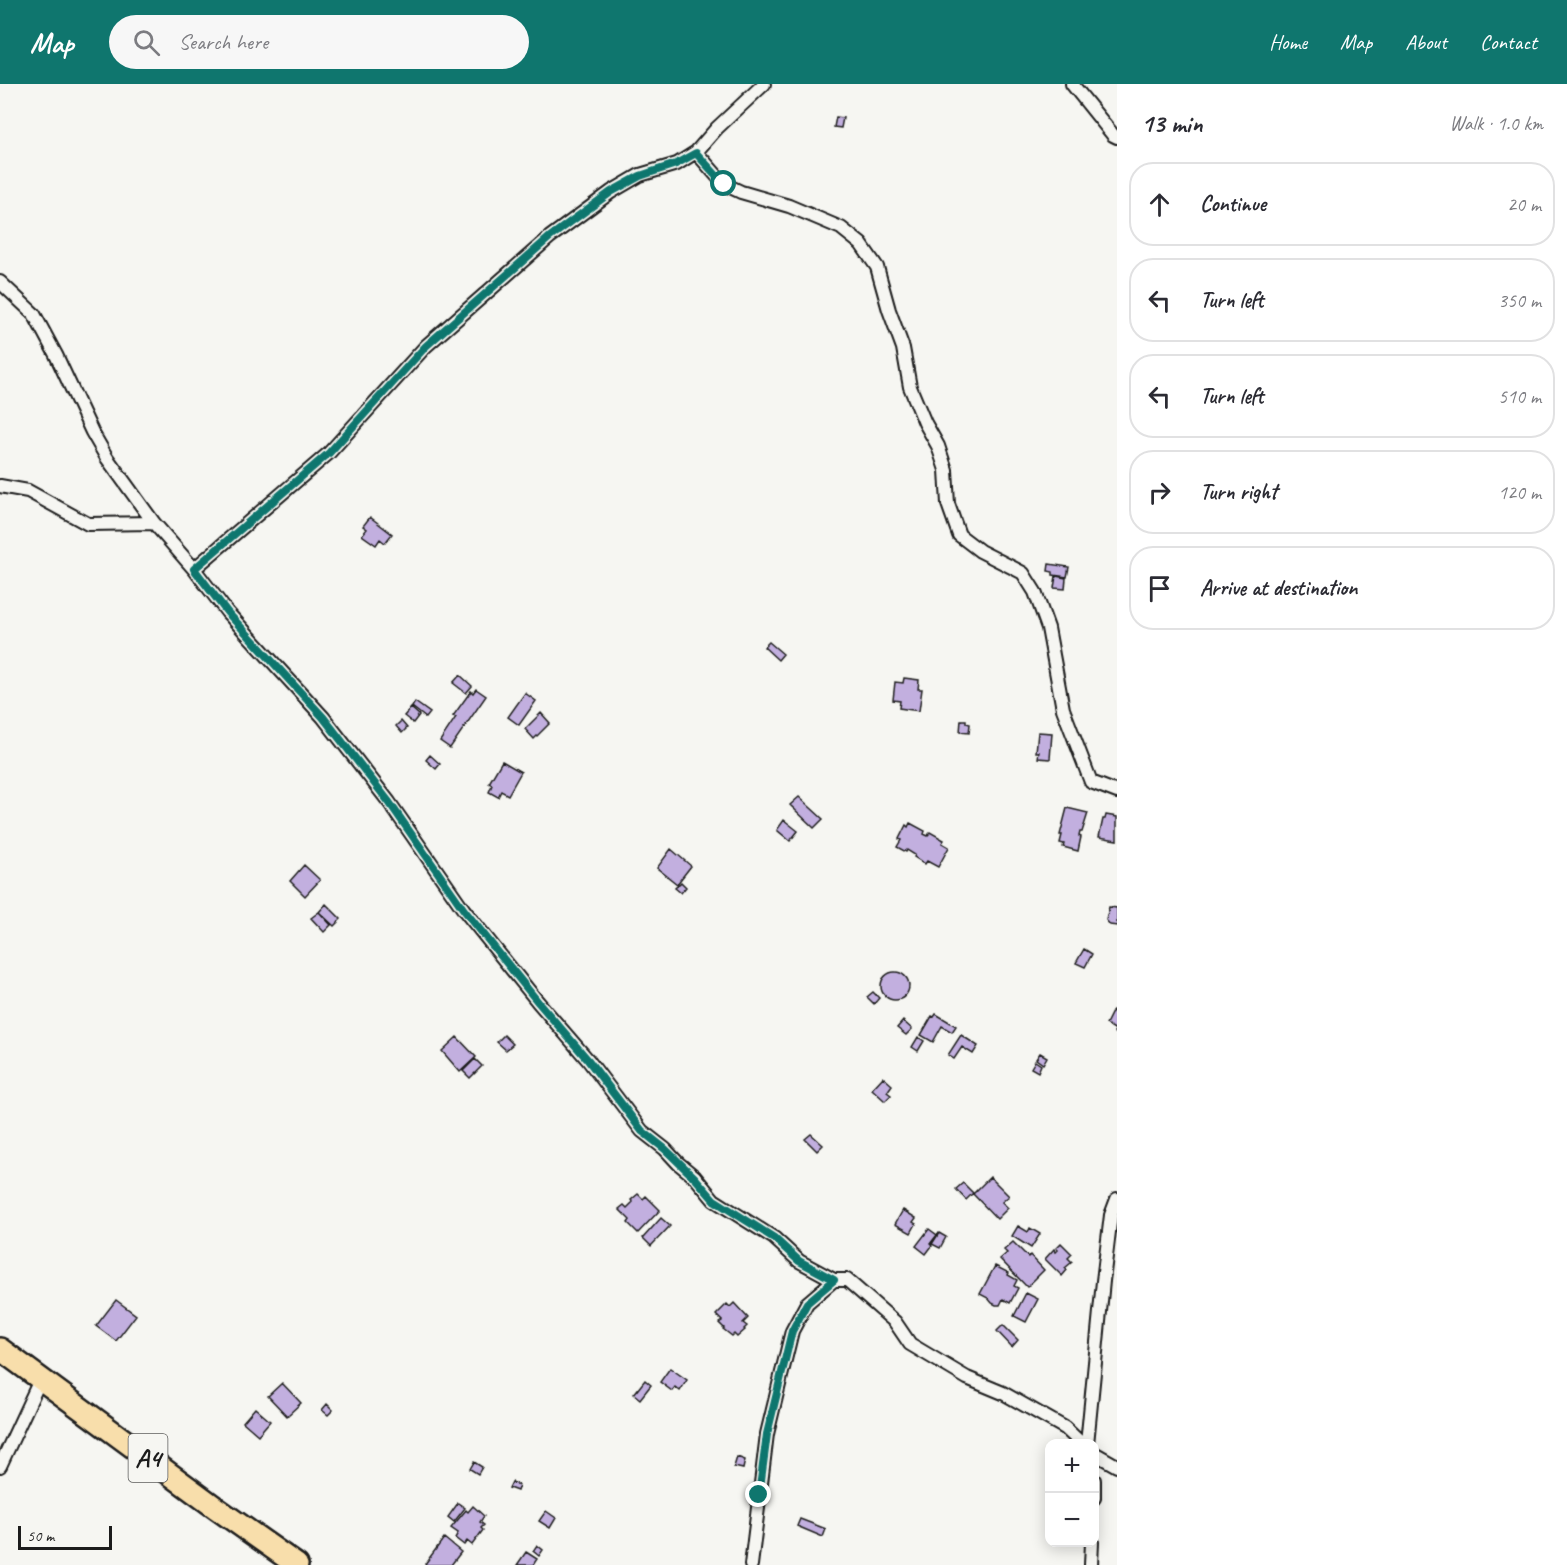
<!DOCTYPE html>
<html lang="en">
<head>
<meta charset="utf-8">
<style>
  :root { --surface:#fff; --page:#f7f7f7; --text:#2b2b33; --muted:#7c7c81; --line:#e1e1e2; --accent:#0f766e }
  body { margin:0; font-family:Caveat,sans-serif; background:var(--page); color:var(--text) }
  .controls { position:absolute; right:18px; bottom:18px; display:grid; overflow:hidden; border-radius:12px; box-shadow:0 3px 15px #0003 }
  .controls button { width:54px; height:54px; display:grid; place-items:center; padding:0; border:0; border-bottom:2px solid var(--line); background:var(--surface); color:var(--text); font:30px sans-serif }
  .scale { position:absolute; left:18px; bottom:15px; width:94px; box-sizing:border-box; padding-left:6px; border:3px solid #1c1c1c; border-top:0; font-size:16px; line-height:21px; white-space:nowrap; color:#1c1c1c; -webkit-text-stroke:4px #f6f6f2; paint-order:stroke }
  .stop { position:absolute; width:18px; height:18px; margin:-14px; border:4px solid #0f766e; border-radius:50%; background:#fff }
  .stop.end { background:#0f766e; border-color:#fff; box-shadow:0 2px 6px #0008 }
  .list { margin:0; padding:0; list-style:none }
  h2 { display:flex; justify-content:space-between; align-items:center; height:78px; margin:0; padding:0 24px; font-size:26px }
  h2 small { font-size:20px; font-weight:400; color:var(--muted) }
  .list li { display:grid; grid-template-columns:39px 1fr auto; gap:18px; align-items:center; box-sizing:border-box; height:84px; margin:0 12px 12px; padding:0 12px; border:2px solid var(--line); border-radius:24px }
  .list b { display:block; font-size:22px; white-space:nowrap }
  .list em { font-size:20px; font-style:normal; color:var(--muted) }
  .icon { flex:none; width:33px; height:33px; fill:none; stroke:currentColor; stroke-width:2; stroke-linecap:round; stroke-linejoin:round }
  .map { position:relative; flex:none; width:1117px; height:1481px; overflow:hidden }
  header { display:flex; align-items:center; gap:36px; box-sizing:border-box; height:84px; padding:0 30px; background:var(--accent); color:#fff }
  header strong { font-size:28px }
  nav { display:flex; gap:33px; margin-inline-start:auto; font-size:21px }
  .search { width:420px; height:54px; background:var(--page); display:flex; align-items:center; gap:15px; box-sizing:border-box; padding:0 21px; border-radius:33px; color:var(--muted); font-size:22px }
  main { display:flex }
  aside { flex:1; background:var(--surface) }
  .map>svg:first-child { display:block }
  .building { fill:#c2afdf; stroke:#1c1c1c; stroke-width:1.5 }
  .lines { fill:none; stroke-linecap:round; stroke-linejoin:round }
  .minor-casing { stroke:#1c1c1c; stroke-width:16 }
  .trunk-casing { stroke:#1c1c1c; stroke-width:26 }
  .minor { stroke:#f6f6f2; stroke-width:12 }
  .trunk { stroke:#f8deab; stroke-width:21 }
  .route { stroke:#0f766e; stroke-width:8 }
  .labels { text-anchor:middle; dominant-baseline:central; stroke-width:4.5; stroke-linejoin:round; paint-order:stroke }
  .shield { fill:#f6f6f2; stroke:#5d5d5c; stroke-width:1.5 }
  .shield-label { font-size:27px; font-weight:bold; fill:#1c1c1c }
</style>
</head>
<body>
<header>
<strong>Map</strong>
<div class="search"><svg class="icon" aria-label="search" viewBox="0 0 24 24"><circle cx="10" cy="10" r="6"/><path d="M15 15l6 6"/></svg>Search here</div>
<nav><a>Home</a><a>Map</a><a>About</a><a>Contact</a></nav>
</header>
<main>
<div class="map">
<svg width="1117" height="1481" viewBox="0 0 1117 1481">
  <rect width="100%" height="100%" fill="#f6f6f2"/>
  <filter id="ink" filterUnits="userSpaceOnUse"><feTurbulence type="fractalNoise" baseFrequency=".0167" numOctaves="2"/><feDisplacementMap in="SourceGraphic" scale="12" xChannelSelector="R" yChannelSelector="G"/><feConvolveMatrix kernelMatrix="1 2 1 2 8 2 1 2 1" color-interpolation-filters="sRGB"/></filter>
  <g filter="url(#ink)">
    <path class="building" d="M836,33l7,1 -2,10 -7,-1z
      M370,433l22,17 -7,9 -5,-4 -4,6 -14,-10 5,-6 -4,-3z
      M1049,480l20,3 -2,10 -14,-2v-3l-5,-1z
      M1056,492l10,2 -1,11 -11,-1z
      M769,558l14,12 -5,6 -14,-13z
      M460,591l12,11 -6,7 -13,-10z
      M904,594l15,2 -1,9h4l-3,22 -20,-3 1,-7 -7,-1 2,-18 8,1z
      M476,605l10,7 -36,52 -10,-7 16,-24 -3,-1 18,-25 2,2z
      M525,609l11,8 -17,24 -11,-8z
      M415,618l15,11 -4,5 -14,-11z
      M411,624l8,7 -6,8 -9,-7z
      M541,629l9,10 -16,16 -9,-10z
      M961,636h5v3l4,1 -1,9 -9,-1z
      M401,637l6,7 -5,5 -6,-7z
      M1038,648l14,1 -2,26 -12,-1 1,-6h-3z
      M430,671l10,9 -4,5 -10,-9z
      M502,677l19,11 -13,23 -7,-4 -3,6 -9,-5 3,-7 -3,-2z
      M799,713l24,22 -9,9 -24,-23z
      M1067,724l21,5 -6,19h-2l-1,4 2,1 -3,14 -15,-4 1,-3 -4,-1 2,-8h-2z
      M1106,731l11,2v23l-18,-3 4,-18h2z
      M784,736l14,11 -8,10 -13,-11z
      M910,739l15,8 -1,3 4,2 2,-4 14,8 -2,3 7,4 -11,20 -11,-6 -2,3 -11,-7 1,-2 -8,-5 -1,2 -9,-5 4,-7 -2,-1 7,-14 2,2z
      M671,765l20,17 -14,18 -20,-16z
      M304,781l16,15 -15,16 -15,-15z
      M681,798l5,5 -5,6 -6,-5z
      M326,820l15,15 -7,7 -15,-14z
      M1109,823l8,1v18l-7,-1 -4,-5z
      M319,828l12,13 -7,7 -13,-14z
      M1084,865l8,5 -7,13 -9,-4z
      M881 902a14 14 0 1 1 28 0a14 14 0 1 1-28 0Z
      M873,908l6,6 -5,6 -7,-7z
      M1113,926l4,3v21l-3,-2 2,-2 -10,-6z
      M936,930l20,12 -4,6 -10,-6 -9,16 -12,-7 11,-19 2,1z
      M903,937l9,8 -6,6 -9,-7z
      M504,951l9,9 -7,6 -9,-8z
      M961,951l17,11 -5,8 -11,-7 -8,12 -6,-4z
      M457,953l19,20 -16,15 -18,-21z
      M918,953l6,4 -6,10 -6,-4z
      M1040,969l7,4 -4,7 -7,-5z
      M475,975l7,7 -12,12 -7,-7z
      M1035,977l6,4 -3,7 -7,-4z
      M883,993l9,8 -5,7 4,3 -6,6 -13,-12z
      M811,1050l12,11 -6,6 -12,-12z
      M990,1093l19,19 -7,6 6,6 -11,11 -24,-25z
      M963,1099l10,10 -7,7 -10,-11z
      M638,1110l5,5 3,-3 14,14 -22,23 -10,-10 2,-3 -11,-11 5,-4 3,3 6,-6 -2,-2z
      M903,1126l13,8 -3,4 3,2 -5,9 -16,-9z
      M661,1134l9,8 -19,20 -8,-8z
      M1018,1142l10,6 2,-4 10,6 -9,14 -19,-12z
      M929,1145l8,6 -7,9 2,2 -6,8 -10,-8z
      M939,1149l7,4 -6,11 -8,-4z
      M1013,1158l15,15 2,-2 14,15 -17,17 -27,-28 7,-6 -3,-3z
      M1061,1159l11,11 -4,4 4,4 -7,6 2,2 -5,6 -17,-17 9,-10 2,3 2,-2 -2,-2z
      M995,1182l14,7 -1,2 9,5 -3,6 4,2 -8,15 -7,-4 -3,6h-4l-4,-2 -4,-5 -8,-4z
      M1026,1209l12,6 -12,23 -12,-6z
      M116,1216l20,15 -20,26 -20,-15z
      M734,1219l14,15 -5,5 4,3 -3,3 1,1 -8,7 -3,-3 -2,2 -9,-7 1,-1 -5,-5 3,-2 -6,-6 11,-11 3,3z
      M1003,1241l15,15 -6,7 -15,-16z
      M670,1284l17,12 -7,11 -5,-4 -3,4 -12,-9z
      M645,1296l6,5 -11,14 -6,-5z
      M282,1299l19,20 -14,13 -19,-20z
      M327,1320l6,6 -5,5 -6,-5z
      M255,1324l15,13 -12,14 -15,-13z
      M737,1373l8,3 -2,9 -9,-2z
      M474,1378l8,5 -4,7 -8,-5z
      M512,1398l7,3 -2,6 -8,-3z
      M458,1419l7,5 -11,14 -6,-5z
      M473,1422l11,10 -4,6 4,3 -3,3 2,2 -11,15 -5,-4 -3,4 -9,-7 3,-5 -7,-5 15,-18 2,2z
      M546,1427l10,7 -6,10 -11,-7z
      M800,1435l26,10 -3,8 -26,-11z
      M444,1454l17,14 -10,13h-25l-1,-1z
      M537,1461l6,5 -4,6 -6,-5z
      M526,1468l11,7 -4,6h-16z"/>
    <g class="lines">
      <defs>
        <path id="minor" d="M764,0l-47,44 -21,24 28,32 17,8 48,14 52,22 20,16 16,23 12,43 14,38 7,39 15,36 13,23 8,24 2,34 11,31 21,16 43,22 12,19 13,36 15,81 28,73 26,10
          M1072,0l41,51 4,2
          M0,198l34,32 22,41 36,77 15,26 47,65
          M0,402l28,5 60,33 66,-1 40,46 135,-116 97,-107 124,-109 61,-45 29,-17 37,-11 19,-12
          M194,485l33,43 96,105 66,85 75,108 74,92 50,58 54,71 23,18 13,14 17,14 19,23 60,38 25,23 35,19h13l48,42 15,22 57,34 36,15 62,35 17,16
          M1087,1360l16,-163 8,-66 6,-16
          M1094,1369l23,13
          M0,1382l40,-86
          M1094,1396v18
          M751,1481l16,-131 25,-103 15,-28 27,-23
          M1091,1481l1,-23"/>
        <path id="trunk" d="M0,1265l216,159 81,57"/>
      </defs>
      <use href="#minor" class="minor-casing"/>
      <use href="#trunk" class="trunk-casing"/>
      <use href="#minor" class="minor"/>
      <use href="#trunk" class="trunk"/>
    </g>
  </g>
  <g class="lines" filter="url(#ink)">
    <path class="route" d="M724,100l-28,-31 -20,11 -36,12 -29,16 -61,45 -124,109 -97,107 -135,116 33,43 96,105 66,85 75,108 74,92 50,58 54,71 23,18 30,29 19,22 60,38 25,23 35,19 -27,23 -15,28 -25,103 -8,61"/>
  </g>
  <g class="labels">
    <rect class="shield" x="128.5" y="1350" width="39" height="48" rx="4.5"/>
    <g class="shield-label">
      <text x="148" y="1374">A4</text>
    </g>
  </g>
</svg>
<div class="controls">
<button>+</button>
<button>−</button>
</div>
<div class="scale">50 m</div>
<div class="stop" style="left:724px;top:100px"></div>
<div class="stop end" style="left:759px;top:1411px"></div>
</div>
<aside>
<h2>13 min<small>Walk · 1.0 km</small></h2>
<ul class="list">
<li><svg class="icon" aria-label="ahead" viewBox="0 0 24 24"><path d="M12 20V5M6 11l6-6 6 6"/></svg><div><b>Continue</b></div><em>20 m</em></li>
<li><svg class="icon" aria-label="left" viewBox="0 0 24 24"><path d="M17 20v-9H6M10 6l-5 5 5 5"/></svg><div><b>Turn left</b></div><em>350 m</em></li>
<li><svg class="icon" aria-label="left" viewBox="0 0 24 24"><path d="M17 20v-9H6M10 6l-5 5 5 5"/></svg><div><b>Turn left</b></div><em>510 m</em></li>
<li><svg class="icon" aria-label="right" viewBox="0 0 24 24"><path d="M7 20v-9h11M14 6l5 5-5 5"/></svg><div><b>Turn right</b></div><em>120 m</em></li>
<li><svg class="icon" aria-label="arrive" viewBox="0 0 24 24"><path d="M6 21V4h12l-3 4 3 4H6"/></svg><div><b>Arrive at destination</b></div></li>
</ul>
</aside>
</main>
</body>
</html>
